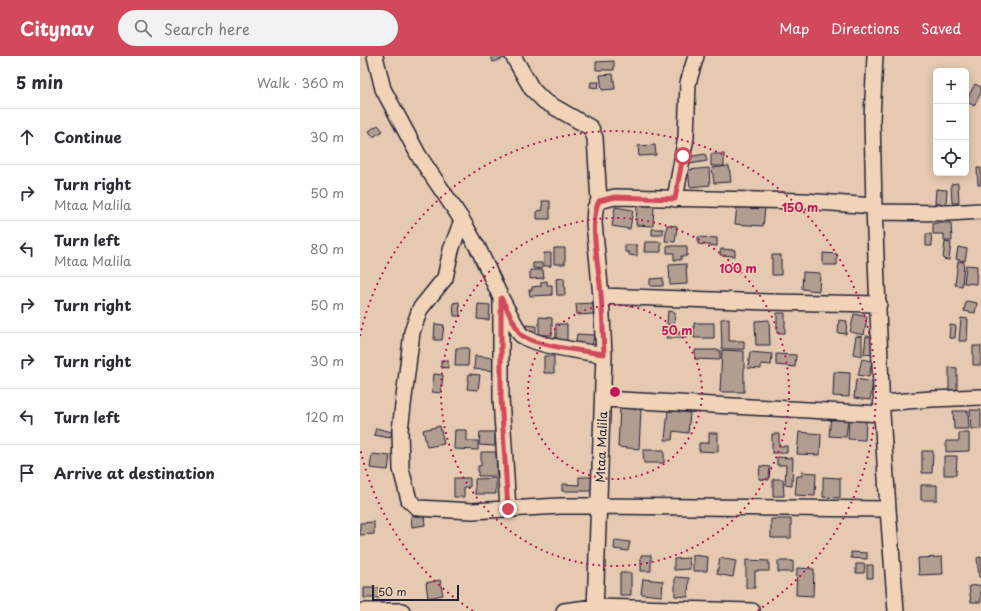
<!DOCTYPE html>
<html lang="en">
<head>
<meta charset="utf-8">
<style>
  :root { --surface:#fff; --page:#f2f2f3; --text:#2b2b33; --muted:#7c7c81; --line:#e1e1e2; --accent:#d1495b }
  body { margin:0; font-family:"Playpen Sans",sans-serif; background:var(--page); color:var(--text) }
  .controls { position:absolute; right:12px; top:12px; display:grid; overflow:hidden; border-radius:6px; box-shadow:0 2px 10px #0003 }
  .controls button { width:36px; height:36px; display:grid; place-items:center; padding:0; border:0; border-bottom:1px solid var(--line); background:var(--surface); color:var(--text); font:20px sans-serif }
  .scale { position:absolute; left:12px; bottom:10px; width:87px; box-sizing:border-box; padding-left:4px; border:2px solid #22223b; border-top:0; font-size:11px; line-height:14px; white-space:nowrap; color:#22223b; -webkit-text-stroke:3px #f1d4b8; paint-order:stroke }
  .stop { position:absolute; width:12px; height:12px; margin:-9px; border:3px solid #d1495b; border-radius:50%; background:#fff }
  .stop.end { background:#d1495b; border-color:#fff; box-shadow:0 1px 4px #0008 }
  .list { margin:0; padding:0; list-style:none }
  h2 { display:flex; justify-content:space-between; align-items:center; height:52px; margin:0; padding:0 16px; font-size:17px }
  h2 small { font-size:13px; font-weight:400; color:var(--muted) }
  .list li { display:grid; grid-template-columns:26px 1fr auto; gap:12px; align-items:center; box-sizing:border-box; height:56px; padding:0 16px; border-top:1px solid var(--line) }
  .list b { display:block; font-size:15px; white-space:nowrap }
  .list p { margin:0; font-size:13px; white-space:nowrap; color:var(--muted) }
  .list em { font-size:13px; font-style:normal; color:var(--muted) }
  .icon { flex:none; width:22px; height:22px; fill:none; stroke:currentColor; stroke-width:2; stroke-linecap:round; stroke-linejoin:round }
  .map { position:relative; flex:none; width:621px; height:555px; overflow:hidden }
  header { display:flex; align-items:center; gap:24px; box-sizing:border-box; height:56px; padding:0 20px; background:var(--accent); color:#fff }
  header strong { font-size:19px }
  nav { display:flex; gap:22px; margin-inline-start:auto; font-size:14px }
  .search { width:280px; height:36px; background:var(--page); display:flex; align-items:center; gap:10px; box-sizing:border-box; padding:0 14px; border-radius:22px; color:var(--muted); font-size:15px }
  main { display:flex }
  aside { flex:1; background:var(--surface) }
  .map>svg:first-child { display:block }
  .building { fill:#b29d91; stroke:#22223b }
  .lines { fill:none; stroke-linecap:round; stroke-linejoin:round }
  .minor-casing { stroke:#22223b; stroke-width:18 }
  .minor { stroke:#f1d4b8; stroke-width:15 }
  .route { stroke:#d1495b; stroke-width:5 }
  .ring { fill:none; stroke:#c2185b; stroke-width:2; stroke-dasharray:2 4 }
  .labels { text-anchor:middle; dominant-baseline:central; stroke-width:3; stroke-linejoin:round; paint-order:stroke }
  .street-label { font-size:12px; fill:#22223b; stroke:#f1d4b8 }
  .centre { fill:#c2185b; stroke:#f1d4b8; stroke-width:2 }
  .ring-label { font-size:12px; text-anchor:middle; font-weight:bold; fill:#c2185b; stroke:#f1d4b8; stroke-width:3; stroke-linejoin:round; paint-order:stroke }
</style>
</head>
<body>
<header>
<strong>Citynav</strong>
<div class="search"><svg class="icon" aria-label="search" viewBox="0 0 24 24"><circle cx="10" cy="10" r="6"/><path d="M15 15l6 6"/></svg>Search here</div>
<nav><a>Map</a><a>Directions</a><a>Saved</a></nav>
</header>
<main>
<aside>
<h2>5 min<small>Walk · 360 m</small></h2>
<ul class="list">
<li><svg class="icon" aria-label="ahead" viewBox="0 0 24 24"><path d="M12 20V5M6 11l6-6 6 6"/></svg><div><b>Continue</b></div><em>30 m</em></li>
<li><svg class="icon" aria-label="right" viewBox="0 0 24 24"><path d="M7 20v-9h11M14 6l5 5-5 5"/></svg><div><b>Turn right</b><p>Mtaa Malila</p></div><em>50 m</em></li>
<li><svg class="icon" aria-label="left" viewBox="0 0 24 24"><path d="M17 20v-9H6M10 6l-5 5 5 5"/></svg><div><b>Turn left</b><p>Mtaa Malila</p></div><em>80 m</em></li>
<li><svg class="icon" aria-label="right" viewBox="0 0 24 24"><path d="M7 20v-9h11M14 6l5 5-5 5"/></svg><div><b>Turn right</b></div><em>50 m</em></li>
<li><svg class="icon" aria-label="right" viewBox="0 0 24 24"><path d="M7 20v-9h11M14 6l5 5-5 5"/></svg><div><b>Turn right</b></div><em>30 m</em></li>
<li><svg class="icon" aria-label="left" viewBox="0 0 24 24"><path d="M17 20v-9H6M10 6l-5 5 5 5"/></svg><div><b>Turn left</b></div><em>120 m</em></li>
<li><svg class="icon" aria-label="arrive" viewBox="0 0 24 24"><path d="M6 21V4h12l-3 4 3 4H6"/></svg><div><b>Arrive at destination</b></div></li>
</ul>
</aside>
<div class="map">
<svg width="621" height="555" viewBox="0 0 621 555">
  <rect width="100%" height="100%" fill="#e5c9b0"/>
  <filter id="ink" filterUnits="userSpaceOnUse"><feTurbulence type="fractalNoise" baseFrequency=".025" numOctaves="2"/><feDisplacementMap in="SourceGraphic" scale="8" xChannelSelector="R" yChannelSelector="G"/><feConvolveMatrix kernelMatrix="1 2 1 2 8 2 1 2 1" color-interpolation-filters="sRGB"/></filter>
  <g filter="url(#ink)">
    <path class="building" d="M131,0h13l1,2 -12,4z
      M254,5v9h-18v-8z
      M253,18l2,15 -13,1 -2,-15z
      M231,26h8l-1,6 -8,-1z
      M615,28l6,3v6l-7,13 -8,-5z
      M18,69l5,6 -10,6 -4,-6z
      M295,89l1,10 -17,1 -1,-10z
      M345,98l2,7 -17,3 -2,-7z
      M351,98h13v12h-13z
      M369,110l2,16 -17,1 -2,-15z
      M349,112l1,17 -20,2 -2,-17z
      M617,112h4v17h-3z
      M598,127l1,20h-7l-1,-19z
      M576,133l11,1 -1,14 -11,-1z
      M182,145h8v18h-13v-8l6,-1z
      M277,149l17,1 -1,20 -17,-1z
      M377,150l28,2 -2,18 -28,-2z
      M255,151l18,3 -3,19 -18,-3z
      M573,167h18l1,18h-8v-7h-11z
      M307,169l10,1 -2,16 -10,-1z
      M292,173h11v6h-11z
      M566,178h5l1,12h-6z
      M338,181l19,1v8l-19,-2z
      M285,186h16v10h-17z
      M585,186l6,1 -2,17 -6,-1z
      M265,189h12v11l-8,-1v-3h-4z
      M307,190h20v10h-6v4h-7v-7h-7z
      M598,191l9,2 -2,12 -9,-2z
      M194,192h11v16h-11z
      M361,193l14,1v6l-15,-1z
      M184,197h7v13h-7z
      M463,197l14,1v11h-14z
      M412,199h9v20h-9z
      M598,205l6,1 -2,24 -7,-1z
      M173,207h9v6l-9,-1z
      M326,208l1,20 -17,1 -1,-20z
      M606,209l11,1 -1,18 -12,-1z
      M170,214h13l1,8 -14,1z
      M443,216l17,1 -1,18 -17,-2z
      M204,222l1,17h-8l-1,-16z
      M303,222v8h-13v-7z
      M187,225v4h5v10l-22,1 -1,-6h3v-3l9,-1v-4z
      M606,245l11,2 -2,10 -11,-2z
      M99,246l1,14h-6l-1,-13z
      M233,247l1,11 -17,1 -1,-11z
      M118,248l12,1 -1,15 -12,-1z
      M308,255l7,1 -1,19h14l-1,7h-21z
      M417,257h8v20h-8z
      M494,258l13,3 -3,18 -14,-3z
      M179,261l13,1v17h-13z
      M369,262v23h15v8h-22l-1,-30z
      M601,262l7,1 -1,22h-8z
      M409,264l1,25h-14l-1,-24z
      M479,264l8,1 -1,13 -8,-1z
      M334,267h20v15h-20z
      M75,268l9,1 -2,15h-8z
      M196,268h11v18h-11z
      M166,269l10,1v6l-10,-1z
      M590,269l6,1 -1,12h-6z
      M217,278l17,1 -2,13 -17,-1z
      M496,280l6,1v19l-9,-2z
      M506,280l9,1 -2,18 -9,-1z
      M613,290h8v19h-8z
      M96,292h13l-1,18h-13z
      M335,294h25v10l-25,-1z
      M362,294l22,1v41h-24z
      M390,296l22,2 -1,11 -10,-1v5l-13,-1z
      M416,298l20,1 -1,12 -19,-2z
      M115,300l21,2 -1,13 -21,-2z
      M184,300h10v17h-10z
      M502,303l10,2 -3,16 -11,-2z
      M81,304h7v8l-7,-1z
      M589,311l8,1v22h-8z
      M474,316l16,1 -1,24 -16,-1z
      M74,318l9,1 -2,18 -9,-1z
      M109,318l11,1 -2,15 -11,-1z
      M496,323l17,3 -3,18 -16,-2z
      M260,351l21,2 -2,40 -21,-2z
      M308,354l22,3 -2,20 -15,-2 -1,9h-7z
      M610,354h11v19h-10z
      M593,355h15l1,18h-15z
      M471,361l17,2 -2,18 -17,-1z
      M489,363l17,1 -1,20 -17,-1z
      M80,370l4,18 -17,3 -4,-17z
      M16,372l16,4 -2,6 -16,-3z
      M95,374h12v11h11v9l-24,-1z
      M120,376h15v14l-16,-1z
      M439,376l22,2 -1,21 -23,-1z
      M349,377h9v19l-19,-1v-8h10z
      M599,377h10v18l-23,1v-11h13z
      M412,378h7v12h8v7h-15z
      M283,394h21v13h-20z
      M562,395h11l-1,22h-10z
      M121,396h15l1,24h-19v-10h3z
      M12,398l18,2 -2,14 -18,-2z
      M584,400h13l-1,19h-12z
      M417,401l16,1 -1,28 -7,-1 1,-20h-9z
      M400,410l10,1 -1,13 -10,-1z
      M442,416l14,1 -1,23 -20,-1 2,-19h5z
      M219,421h13v14h-30v-7l17,1z
      M463,421l17,1v20l-17,-1z
      M94,422h16v9h-6v10h-10z
      M136,422v16h-21v-15z
      M413,423h10l1,17h-11z
      M561,429h16v15h-16z
      M64,459l1,10 -13,2 -1,-11z
      M411,463h20v19h-20z
      M14,466v12l-14,1v-12z
      M255,484l15,2 -2,9 -14,-2z
      M491,496l16,1v6l-16,-1z
      M281,499h10v16h-10z
      M333,499l15,2 -1,14h-14z
      M582,501l1,17 -24,1 -1,-17z
      M621,501v20h-2l-2,-19z
      M329,502l1,11 -16,1v-11z
      M360,502l16,3 -3,16 -16,-3z
      M386,504l23,1v10h-14v17h-9z
      M418,505h15v11h-15z
      M496,508h9l-1,9h-8z
      M507,509h6v13h-6z
      M437,512l17,1 -1,27 -17,-1z
      M260,517h11v22h-11z
      M315,521l14,1 -1,19 -13,-1z
      M283,523l20,2 -1,15 -21,-2z
      M80,524l3,15 -15,3 -2,-15z
      M621,529v17h-10l-2,-16z
      M4,532h16v10h-16z"/>
    <g class="lines">
      <defs>
        <path id="minor" d="M15,0l8,33 36,67 43,64 17,30 22,48 19,36c13,12 64,17 84,21
          M153,0l19,33 12,12 47,27 4,10 4,63
          M515,0l-3,63 2,87 8,208 6,95 8,102
          M315,143l11,-62 2,-54 8,-27
          M515,156l74,1 32,-2
          M102,164l-11,30 -6,28 -25,31 -8,23 -12,98 1,39 8,31 9,8 54,3 88,-5h39l289,3
          M241,240l167,6 111,2
          M141,244v98l7,111
          M243,343l279,15
          M522,347l49,-4 50,-2
          M3,555h39
          M204,555l31,-4 157,4
          M235,555l9,-256 -3,-59 -7,-73 1,-15 4,-7 16,-4 189,4 70,5"/>
      </defs>
      <use href="#minor" class="minor-casing"/>
      <use href="#minor" class="minor"/>
    </g>
  </g>
  <g class="lines" filter="url(#ink)">
    <path class="route" d="M148,453l-7,-111v-100l19,36c13,12 64,17 84,20 -1,-19 -1,-39 -3,-58 -1,-24 -13,-75 -2,-95l16,-4 60,2 8,-43"/>
  </g>
  <g class="ring">
    <circle cx="255" cy="336" r="87"/>
    <circle cx="255" cy="336" r="174"/>
    <path d="M113 555A261 261 0 0 1 0 392M0 280A261 261 0 1 1 397 555"/>
  </g>
  <g class="labels">
    <g class="street-label">
      <text transform="translate(241 391) rotate(-88)">Mtaa Malila</text>
    </g>
  </g>
  <circle cx="255" cy="336" r="6" class="centre"/>
  <g class="ring-label">
    <text x="440" y="156">150 m</text>
    <text x="378" y="217">100 m</text>
    <text x="317" y="279">50 m</text>
  </g>
</svg>
<div class="controls">
<button>+</button>
<button>−</button>
<button><svg class="icon" aria-label="locate" viewBox="0 0 24 24"><circle cx="12" cy="12" r="6"/><path d="M12 2v4M12 18v4M2 12h4M18 12h4"/></svg></button>
</div>
<div class="scale">50 m</div>
<div class="stop" style="left:323px;top:100px"></div>
<div class="stop end" style="left:148px;top:453px"></div>
</div>
</main>
</body>
</html>
